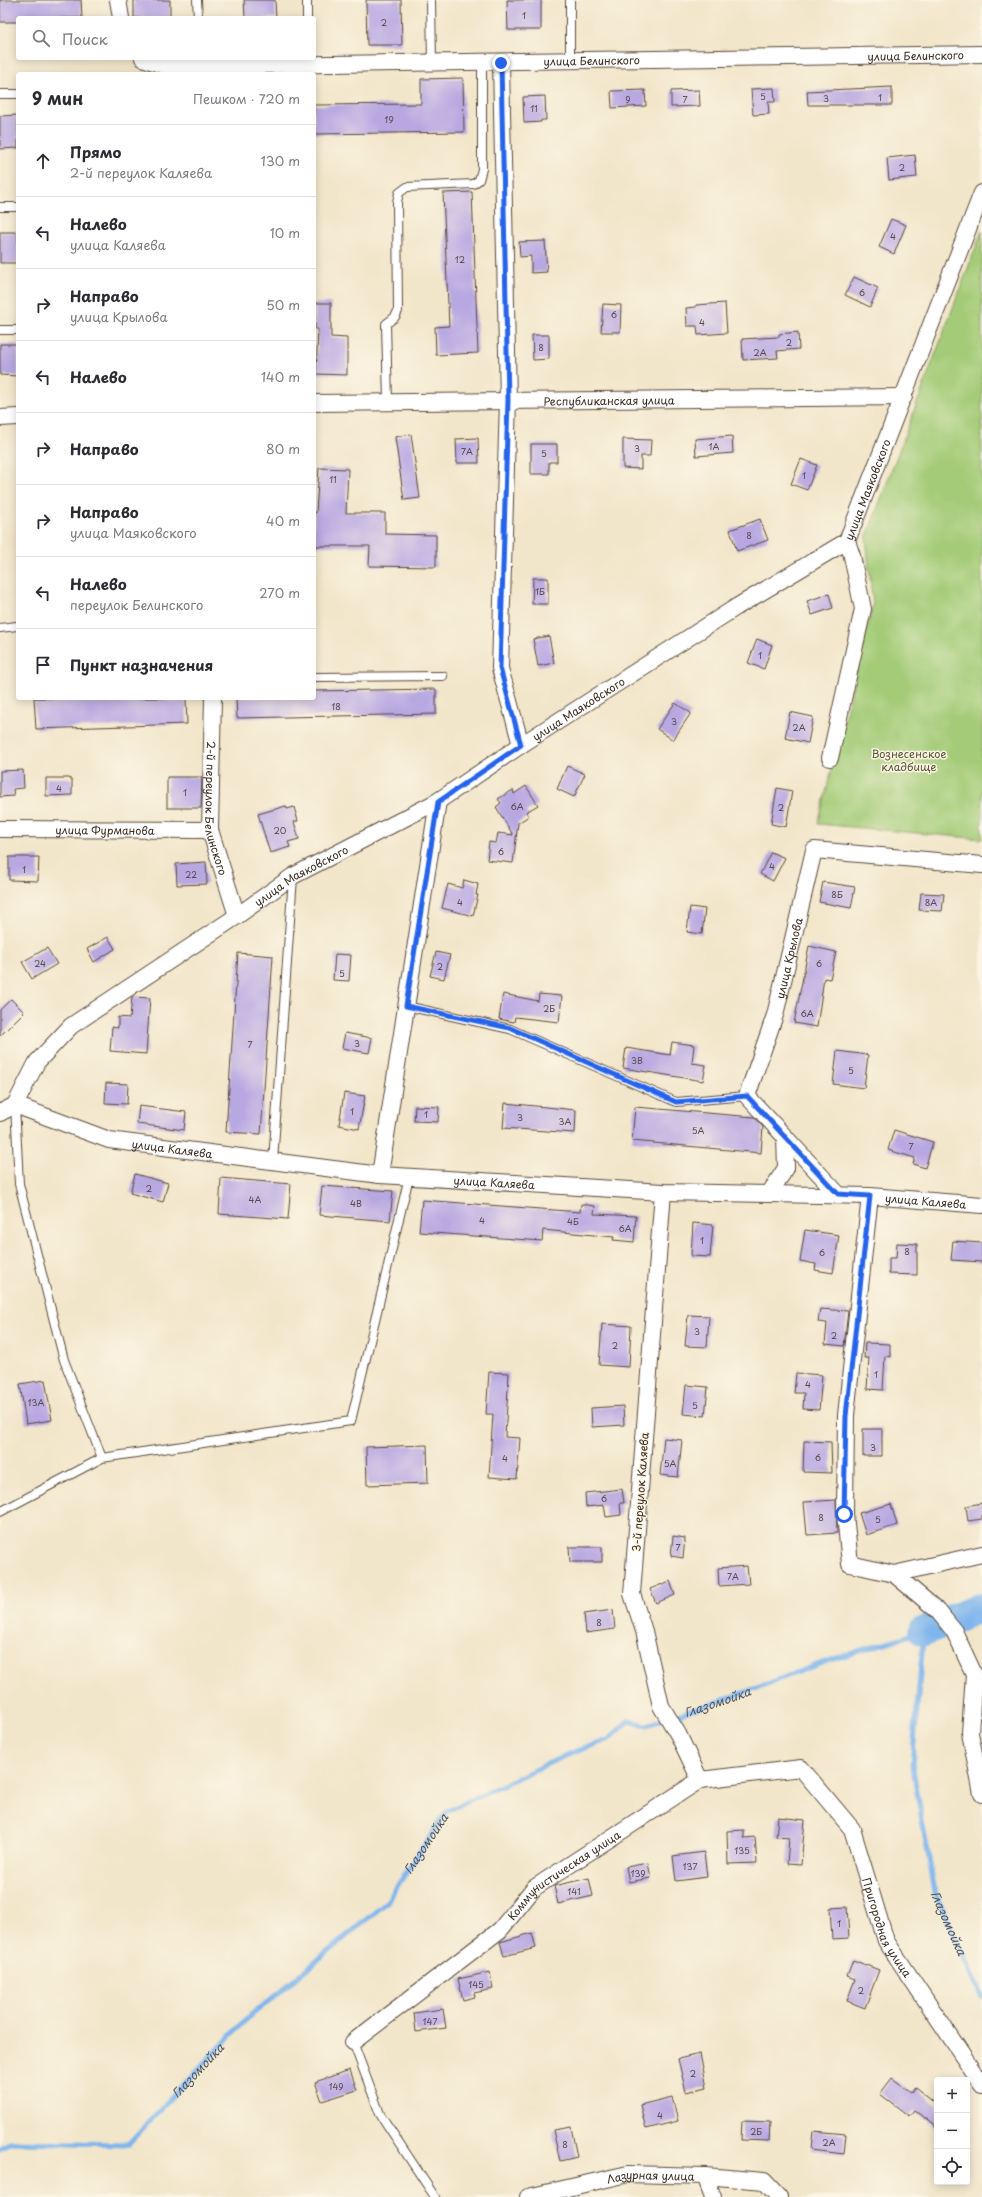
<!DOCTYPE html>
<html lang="ru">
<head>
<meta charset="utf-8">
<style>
  :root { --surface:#fff; --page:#f7f7f7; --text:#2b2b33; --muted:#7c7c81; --line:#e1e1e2 }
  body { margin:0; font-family:"Playpen Sans",sans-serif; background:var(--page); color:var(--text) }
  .controls { position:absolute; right:12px; bottom:12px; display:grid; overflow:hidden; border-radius:4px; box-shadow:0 2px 10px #0003 }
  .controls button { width:36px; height:36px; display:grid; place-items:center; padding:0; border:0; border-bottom:1px solid var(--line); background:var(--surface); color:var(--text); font:20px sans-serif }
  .stop { position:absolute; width:12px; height:12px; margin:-9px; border:3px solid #2563eb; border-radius:50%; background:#fff }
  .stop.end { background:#2563eb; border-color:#fff; box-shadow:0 1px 4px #0008 }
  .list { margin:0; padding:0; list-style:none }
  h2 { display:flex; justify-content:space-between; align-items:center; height:52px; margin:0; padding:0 16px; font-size:17px }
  h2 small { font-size:13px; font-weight:400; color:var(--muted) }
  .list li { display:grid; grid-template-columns:26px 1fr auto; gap:12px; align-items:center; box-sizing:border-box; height:72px; padding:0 16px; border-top:1px solid var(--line) }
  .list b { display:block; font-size:15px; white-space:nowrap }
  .list p { margin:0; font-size:13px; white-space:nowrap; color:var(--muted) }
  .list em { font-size:13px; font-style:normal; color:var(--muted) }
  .icon { flex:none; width:22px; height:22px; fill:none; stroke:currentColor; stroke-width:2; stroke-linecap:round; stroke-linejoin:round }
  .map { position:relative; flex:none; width:982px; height:2197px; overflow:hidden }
  .search { position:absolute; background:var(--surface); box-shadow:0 2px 10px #0003; left:16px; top:16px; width:300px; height:44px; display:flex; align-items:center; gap:10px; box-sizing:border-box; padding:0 14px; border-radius:4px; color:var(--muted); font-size:15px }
  .panel { position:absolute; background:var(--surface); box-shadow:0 2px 10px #0003; left:16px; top:72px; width:300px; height:628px; border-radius:4px }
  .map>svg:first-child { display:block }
  .green { fill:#a4cc78; stroke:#707b4b }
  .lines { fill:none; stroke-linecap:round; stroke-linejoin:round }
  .stream { stroke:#7eb5ed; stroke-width:5 }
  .river { stroke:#7eb5ed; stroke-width:30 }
  .building { fill:#b8a8e2 }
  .service-casing { stroke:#564638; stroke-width:10 }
  .minor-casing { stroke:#564638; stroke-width:18 }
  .service { stroke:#fff; stroke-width:8 }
  .minor { stroke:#fff; stroke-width:16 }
  .route { stroke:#2563eb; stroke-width:5 }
  .labels { text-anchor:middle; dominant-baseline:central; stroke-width:3; stroke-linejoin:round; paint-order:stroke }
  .number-label { font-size:9px; fill:#5a4a4f }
  .street-label { font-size:11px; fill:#3b2a1e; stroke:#fcf5e5 }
  .park-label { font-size:11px; fill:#555234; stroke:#fcf5e5 }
  .water-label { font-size:12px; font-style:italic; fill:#4f545c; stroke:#fcf5e5 }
</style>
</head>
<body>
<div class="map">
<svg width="982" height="2197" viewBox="0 0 982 2197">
  <rect width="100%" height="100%" fill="#fcf5e5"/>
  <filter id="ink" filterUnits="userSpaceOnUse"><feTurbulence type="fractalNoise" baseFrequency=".025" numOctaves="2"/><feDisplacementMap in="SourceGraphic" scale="8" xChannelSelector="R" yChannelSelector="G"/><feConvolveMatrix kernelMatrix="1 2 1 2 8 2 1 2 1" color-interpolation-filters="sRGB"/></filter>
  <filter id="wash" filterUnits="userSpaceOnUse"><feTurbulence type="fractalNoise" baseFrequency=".012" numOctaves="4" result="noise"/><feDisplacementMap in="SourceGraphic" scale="16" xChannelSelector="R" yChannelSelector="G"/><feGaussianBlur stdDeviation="0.9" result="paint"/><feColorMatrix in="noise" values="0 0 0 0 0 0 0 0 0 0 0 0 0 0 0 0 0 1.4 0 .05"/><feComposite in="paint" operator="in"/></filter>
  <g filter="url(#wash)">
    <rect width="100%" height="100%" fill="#f2e6ca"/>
    <path class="green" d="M982,231v608l-164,-15 55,-219 -7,-67z"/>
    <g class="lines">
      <path class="stream" id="s1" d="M0,2148l10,-6 118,2 112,-119 146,-122 61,-92 124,-58 37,-13 20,-19 19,4 85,-28 98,-37 94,-29 -12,133 23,128 47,105"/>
      <path class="river" d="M924,1631l58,-24"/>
    </g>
    <g id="blocks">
      <path class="building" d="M0,0h81l1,18h-64v4h-18z
        M134,0h36v18h-36z
        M244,0h31l1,18h-31z
        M366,0h35l1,45h-35z
        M507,0h34v30h-33z
        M463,78l1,54 -150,2v-29l107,-1v-25z
        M892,87v18h-84l-1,-14z
        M774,88l1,14h-7l1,12 -16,1 -2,-26z
        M645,90l1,16 -34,2 -1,-17z
        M699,90l1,16 -29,1v-16z
        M545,96l1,24h-5v2l-17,1 -1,-26z
        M18,115v33l-18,1v-33z
        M915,155l2,22 -28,3 -2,-22z
        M472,192l6,161 -42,2 -1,-28 14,-1 -6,-133z
        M891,219l15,6 -12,29 -15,-7z
        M0,232h18v31h-18z
        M545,241l2,31 -16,1v-17l-11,1 -1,-15z
        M854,277l24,11 -8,19 -25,-12z
        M315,303h16v34l16,1v37l-31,-1 2,-45h-3z
        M725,303l2,30 -29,2 -1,-9h-10l-1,-18 10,-1v-2z
        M603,304l18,1 -1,27h-19z
        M798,332l1,17 -22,2 1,7 -35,2 -1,-21 37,-2v-3z
        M532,335h17v24l-16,1z
        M0,344h18v32l-18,-1z
        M411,434l9,64 -16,2 -9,-63z
        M732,436l1,17 -37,3 -1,-17z
        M478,438l1,25h-22l-1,-24z
        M623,439l28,1 -1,16h-9v13l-18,-1z
        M531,444h26v18h-8v12h-18z
        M801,459l16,6 -10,25 -16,-6z
        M319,468l29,1 -2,44h39v21l51,1v32l-67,-1 1,-20h-56v-34l2,1z
        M760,519l8,21 -31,11 -7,-21z
        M533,578h15v26h-16z
        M829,594l4,14 -21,7 -5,-14z
        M549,636l5,27 -16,3 -5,-27z
        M757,639l15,6 -8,24 -16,-6z
        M436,689v25l-199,4 -1,-20h78v-7z
        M34,698h152l1,26 -151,5z
        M675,703l16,10 -18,27 -16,-11z
        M790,712l23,5 -5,26 -23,-5z
        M567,766l18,8 -11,23 -17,-8z
        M23,770l1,18 -11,1 1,7 -14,1v-26z
        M167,777h35l-1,31h-34z
        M46,778h23l3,2v15l-26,1z
        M526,786l12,19 -12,7 3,4 -11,7 -5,40 -26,-3 2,-18 7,1 2,-10 15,2 -17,-28 5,-4 -3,-4 15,-9 1,4z
        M777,788l15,3 -6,36 -15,-3z
        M286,806l1,3 7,-2 4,14 -4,1 5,17 -11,3 2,5 -20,6 -12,-39z
        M771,852l14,6 -12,23 -13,-7z
        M9,857h30l-1,24 -29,-1z
        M206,862l1,22 -30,1 -1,-21z
        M464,880l14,4 -2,11h2l-5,21 -31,-8 6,-24 14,4z
        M823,882l32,5 -4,21 -32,-6z
        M921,893l23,1 -2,17 -23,-1z
        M690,907l15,2 -3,25 -15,-2z
        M108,937l7,12 -21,13 -7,-13z
        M809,946l27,6 -6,27 -6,-1 -7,49 -23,-4z
        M47,948l10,16 -25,15 -10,-17z
        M436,952l14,3 -6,24 -14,-3z
        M238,953l35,3 -12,178 -35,-2z
        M335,954l16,1 -2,26 -16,-1z
        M503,994l35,7 1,-7 23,2 -3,26 -44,-5 -1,5 -15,-3z
        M132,997l18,1 -4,56 -36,-3 2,-24 6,1v-11l12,1z
        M11,999l13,13 -24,24v-26z
        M345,1033l27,5 -3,15 -27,-5z
        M672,1042l22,3 -2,18 14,2 -3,16 -80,-13 3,-20 44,7z
        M837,1051l31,4 -4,33 -31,-4z
        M106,1083l22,1 -1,20 -22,-1z
        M344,1093l21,3 -6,33 -20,-4z
        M505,1103l71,7 -1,23 -72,-5z
        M139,1106l47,6 -2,18 -47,-6z
        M415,1106l24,1 -1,15 -24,-1z
        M635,1107l119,10 9,10 -2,26 -129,-12z
        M894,1130l39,12 -8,26 -12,-4 2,-6 -27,-8z
        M135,1174l33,9 -5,19 -33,-9z
        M221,1178l70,6 -3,35 -69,-5z
        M322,1186l71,5 -3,30 -71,-6z
        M422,1200l158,12 1,-8 14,2 -1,8 42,2 -2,26 -21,-2 1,-3 -71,-7 -1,11 -123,-9z
        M693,1223l20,2 -3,32 -19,-1z
        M805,1230l34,5 -6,38 -18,-3 1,-6 -16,-3z
        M953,1241l29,2v19l-31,-2z
        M897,1243l20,1v31l-28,-1v-16h7z
        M820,1309l28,2 -4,35 -19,-2 2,-21 -9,-1z
        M688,1315l21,1 -2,31 -22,-1z
        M602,1324l29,2 -2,41 -30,-2z
        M865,1343l25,1v13l-5,-1 -2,34 -16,-1 2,-31h-5z
        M489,1372l20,1 -4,64 15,1 -3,41 -28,-2 4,-63h-7z
        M796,1373l26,2 -3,35 -16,-1 1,-16h-10z
        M45,1380l7,40 -26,4 -6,-40z
        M686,1385l22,2 -3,29 -22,-2z
        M623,1406l1,19 -32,2 -1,-19z
        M863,1429h19v27h-19z
        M664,1438l18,2 -4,37 -18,-2z
        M804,1441l27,1 1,31 -29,-1z
        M427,1445l1,38 -61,2 -1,-38z
        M622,1489l2,14h-4l1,12 -15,2 -2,-12 -18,2 -1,-14z
        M836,1500l1,33 -30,2 -3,-33z
        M982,1503v16l-14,2 -2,-15z
        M891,1504l6,21 -31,10 -7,-22z
        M673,1536l12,2 -2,20 -12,-2z
        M569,1547h33v15h-32z
        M747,1566l2,18 -30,2 -1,-18z
        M670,1581l5,14 -19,8 -6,-14z
        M613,1610l2,19 -29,4 -2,-19z
        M778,1817l27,3 -4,45 -14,-1 2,-26 -13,-1z
        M744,1830v8l11,-1 2,26 -29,1 -1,-33z
        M704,1852l3,25 -31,4 -3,-25z
        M648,1863l3,15 -22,4 -3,-15z
        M589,1878l4,18 -35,8 -4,-18z
        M847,1907l2,31 -17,1 -2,-31z
        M532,1933l4,15 -32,8 -4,-14z
        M853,1960l26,10 -14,38 -18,-7 8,-22 -8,-3z
        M490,1972l3,17 -19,4 1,4 -12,3 -5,-21z
        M443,2009l3,19 -30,4 -2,-19z
        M700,2054l7,33 -21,5 -8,-33z
        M350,2070l7,20 -35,11 -7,-19z
        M892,2078l19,14 4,-5 22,18v23l-23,-18 -5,6 -29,-22z
        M672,2097l6,24 -32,8 -6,-24z
        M742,2121l28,1 -1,19 -28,-1z
        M571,2127l6,30 -17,4 -7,-31z
        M813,2131l33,3 -2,20 -33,-4z"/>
    </g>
  </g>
  <g filter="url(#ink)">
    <use href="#blocks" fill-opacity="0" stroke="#564638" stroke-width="1"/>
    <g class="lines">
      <defs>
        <path id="service" d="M197,0l1,18
          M307,0v18
          M431,0l1,64
          M570,61v-61
          M0,94h18
          M0,207h18
          M0,330h18
          M388,402l-2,-78 9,-7 3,-6 -1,-109 2,-9 8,-6 66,-3 6,-4 3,-11v-106
          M0,628l17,-2
          M314,677l129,-1
          M406,1006l104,23 166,73 71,-6
          M15,1105l4,79 45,176 38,98 249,-37 58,-244
          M273,1161l20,-284
          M0,1512l102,-54
          M353,2042l27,72 55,83"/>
        <g id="minor">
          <path d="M118,0l3,18"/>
          <path id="s2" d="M143,58l19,7 39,1 781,-12"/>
          <path d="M501,63l7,337 -8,268 21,77"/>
          <path id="s3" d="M314,403l590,-6"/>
          <path d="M0,418l18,-1"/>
          <path id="s4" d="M213,698l-3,132 27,86"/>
          <path d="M830,758l33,-149 -11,-53 -5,-15"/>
          <path id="s5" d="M0,829l210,1"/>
          <path id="s6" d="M15,1105l94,35 271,35 283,17 207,4 112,9"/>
          <path id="s7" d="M0,1113l15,-8 22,-43 34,-36 166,-110 56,-40 145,-75 83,-56 217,-139 109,-65 135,-348"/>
          <path d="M380,1175l58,-374"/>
          <path d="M663,1192l-31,402 12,37 17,75 17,28 22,46"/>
          <path d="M769,1194l17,-26 -1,-31"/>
          <path id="s8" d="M838,1194l-91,-98 28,-81 39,-165 168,15"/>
          <path d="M870,1196l-24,219 -1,99 5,50 44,10 88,-20"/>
          <path d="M894,1574l44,37 16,20 20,43 -4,59 12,61"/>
          <path id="s9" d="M353,2042l147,-112 34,-42 166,-108 101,-12 51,61 34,112 96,143"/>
          <path d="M705,2176l59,5 15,16"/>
          <path id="s10" d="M528,2197l100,-23 77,2 8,21"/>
        </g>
      </defs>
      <use href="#service" class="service-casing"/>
      <use href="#minor" class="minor-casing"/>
      <use href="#service" class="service"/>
      <use href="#minor" class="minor"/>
    </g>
  </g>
  <g class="lines" filter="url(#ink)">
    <path class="route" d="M501,63l7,337 -8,268 21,77 -83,57 -32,204 104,22 166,74 71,-6 91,98 32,2 -24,220 -2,98"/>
  </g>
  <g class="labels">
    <g class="number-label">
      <text x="524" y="15">1</text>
      <text x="384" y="22">2</text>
      <text x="763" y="96">5</text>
      <text x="880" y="97">1</text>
      <text x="826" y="98">3</text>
      <text x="628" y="99">9</text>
      <text x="685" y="99">7</text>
      <text x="534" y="108">11</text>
      <text x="389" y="119">19</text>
      <text x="902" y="167">2</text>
      <text x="893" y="236">4</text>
      <text x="460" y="259">12</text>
      <text x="862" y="292">6</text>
      <text x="614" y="314">6</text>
      <text x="702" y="322">4</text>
      <text x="789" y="342">2</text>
      <text x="541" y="347">8</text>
      <text x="760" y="352">2А</text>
      <text x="714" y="446">1А</text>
      <text x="637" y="448">3</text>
      <text x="467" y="451">7А</text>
      <text x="544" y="453">5</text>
      <text x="804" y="475">1</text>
      <text x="333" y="479">11</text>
      <text x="749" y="535">8</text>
      <text x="540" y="591">1Б</text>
      <text x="760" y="655">1</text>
      <text x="336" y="706">18</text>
      <text x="674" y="721">3</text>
      <text x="799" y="727">2А</text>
      <text x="59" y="788">4</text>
      <text x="185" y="792">1</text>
      <text x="517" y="806">6А</text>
      <text x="781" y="807">2</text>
      <text x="280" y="830">20</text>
      <text x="501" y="851">6</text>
      <text x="772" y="866">4</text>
      <text x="24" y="869">1</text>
      <text x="191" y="874">22</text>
      <text x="837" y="894">8Б</text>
      <text x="460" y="902">4</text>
      <text x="931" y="902">8А</text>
      <text x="40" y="963">24</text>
      <text x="819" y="963">6</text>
      <text x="440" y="966">2</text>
      <text x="342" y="973">5</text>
      <text x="549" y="1008">2Б</text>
      <text x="807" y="1013">6А</text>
      <text x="357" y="1043">3</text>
      <text x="250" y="1044">7</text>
      <text x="637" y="1060">3В</text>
      <text x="851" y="1070">5</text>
      <text x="352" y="1111">1</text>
      <text x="426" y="1114">1</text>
      <text x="520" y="1117">3</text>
      <text x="565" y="1121">3А</text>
      <text x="698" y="1130">5А</text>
      <text x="911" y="1146">7</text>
      <text x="149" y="1188">2</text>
      <text x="255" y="1199">4А</text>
      <text x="356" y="1203">4В</text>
      <text x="482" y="1220">4</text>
      <text x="573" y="1221">4Б</text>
      <text x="625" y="1228">6А</text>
      <text x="702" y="1240">1</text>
      <text x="907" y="1251">8</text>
      <text x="822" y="1252">6</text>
      <text x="697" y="1331">3</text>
      <text x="834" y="1335">2</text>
      <text x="615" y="1345">2</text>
      <text x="876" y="1374">1</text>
      <text x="808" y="1384">4</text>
      <text x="36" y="1402">13А</text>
      <text x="695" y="1405">5</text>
      <text x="873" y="1447">3</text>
      <text x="818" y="1457">6</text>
      <text x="505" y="1458">4</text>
      <text x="670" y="1463">5А</text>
      <text x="604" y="1498">6</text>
      <text x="821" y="1517">8</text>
      <text x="878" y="1519">5</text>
      <text x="678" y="1547">7</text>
      <text x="733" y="1576">7А</text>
      <text x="599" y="1622">8</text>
      <text x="742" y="1850">135</text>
      <text x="690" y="1866">137</text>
      <text x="638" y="1873">139</text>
      <text x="574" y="1891">141</text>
      <text x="839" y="1923">1</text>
      <text x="476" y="1984">145</text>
      <text x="861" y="1990">2</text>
      <text x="430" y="2021">147</text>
      <text x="693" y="2073">2</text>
      <text x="336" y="2086">149</text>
      <text x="660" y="2115">4</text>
      <text x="756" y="2131">2Б</text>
      <text x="829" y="2142">2А</text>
      <text x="565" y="2144">8</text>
    </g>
    <g class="street-label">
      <text stroke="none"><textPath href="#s2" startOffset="774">улица Белинского</textPath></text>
      <text stroke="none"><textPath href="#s2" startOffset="450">улица Белинского</textPath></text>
      <text stroke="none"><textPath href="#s3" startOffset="295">Республиканская улица</textPath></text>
      <text stroke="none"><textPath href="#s7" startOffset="1086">улица Маяковского</textPath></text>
      <text stroke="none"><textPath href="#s7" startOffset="714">улица Маяковского</textPath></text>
      <text stroke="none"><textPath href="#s4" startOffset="111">2-й переулок Белинского</textPath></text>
      <text stroke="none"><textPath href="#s5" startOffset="105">улица Фурманова</textPath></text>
      <text stroke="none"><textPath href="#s7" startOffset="390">улица Маяковского</textPath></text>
      <text stroke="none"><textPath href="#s8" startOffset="278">улица Крылова</textPath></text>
      <text stroke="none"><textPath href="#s6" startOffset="164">улица Каляева</textPath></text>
      <text stroke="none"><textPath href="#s6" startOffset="488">улица Каляева</textPath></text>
      <text stroke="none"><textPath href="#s6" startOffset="920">улица Каляева</textPath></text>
      <text transform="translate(640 1492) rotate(-86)">3-й переулок Каляева</text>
      <text stroke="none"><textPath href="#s9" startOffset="270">Коммунистическая улица</textPath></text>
      <text stroke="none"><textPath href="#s9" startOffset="723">Пригородная улица</textPath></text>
      <text stroke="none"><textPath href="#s10" startOffset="125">Лазурная улица</textPath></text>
    </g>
    <g class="park-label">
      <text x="909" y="753">Вознесенское<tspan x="909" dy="13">кладбище</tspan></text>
    </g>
    <g class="water-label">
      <text stroke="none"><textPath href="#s1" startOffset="891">Глазомойка</textPath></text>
      <text stroke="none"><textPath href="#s1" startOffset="555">Глазомойка</textPath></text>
      <text stroke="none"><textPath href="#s1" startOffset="1407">Глазомойка</textPath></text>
      <text stroke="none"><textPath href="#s1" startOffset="231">Глазомойка</textPath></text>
    </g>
  </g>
</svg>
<div class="controls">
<button>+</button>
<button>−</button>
<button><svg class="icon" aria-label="locate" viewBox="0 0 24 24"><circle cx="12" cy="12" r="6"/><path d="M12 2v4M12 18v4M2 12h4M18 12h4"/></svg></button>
</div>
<div class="stop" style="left:844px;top:1514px"></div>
<div class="stop end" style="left:501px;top:63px"></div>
<div class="search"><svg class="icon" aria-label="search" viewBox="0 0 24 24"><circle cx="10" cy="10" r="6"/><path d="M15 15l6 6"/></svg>Поиск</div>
<section class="panel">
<h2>9 мин<small>Пешком · 720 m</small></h2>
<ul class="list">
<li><svg class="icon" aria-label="ahead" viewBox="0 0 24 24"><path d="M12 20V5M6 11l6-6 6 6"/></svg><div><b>Прямо</b><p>2-й переулок Каляева</p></div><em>130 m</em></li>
<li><svg class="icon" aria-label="left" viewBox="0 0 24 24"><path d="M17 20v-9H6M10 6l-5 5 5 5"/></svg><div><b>Налево</b><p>улица Каляева</p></div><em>10 m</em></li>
<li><svg class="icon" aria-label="right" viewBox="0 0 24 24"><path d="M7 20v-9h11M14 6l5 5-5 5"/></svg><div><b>Направо</b><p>улица Крылова</p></div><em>50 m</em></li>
<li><svg class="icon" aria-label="left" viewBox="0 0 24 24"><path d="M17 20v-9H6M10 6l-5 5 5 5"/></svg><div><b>Налево</b></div><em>140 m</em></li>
<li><svg class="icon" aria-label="right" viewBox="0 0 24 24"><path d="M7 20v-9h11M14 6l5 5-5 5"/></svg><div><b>Направо</b></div><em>80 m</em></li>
<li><svg class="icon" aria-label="right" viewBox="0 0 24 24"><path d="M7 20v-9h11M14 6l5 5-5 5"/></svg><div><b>Направо</b><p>улица Маяковского</p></div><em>40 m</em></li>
<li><svg class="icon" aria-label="left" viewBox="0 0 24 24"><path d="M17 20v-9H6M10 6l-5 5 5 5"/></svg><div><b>Налево</b><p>переулок Белинского</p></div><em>270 m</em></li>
<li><svg class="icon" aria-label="arrive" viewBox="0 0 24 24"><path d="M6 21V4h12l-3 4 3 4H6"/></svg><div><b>Пункт назначения</b></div></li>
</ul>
</section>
</div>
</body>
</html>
